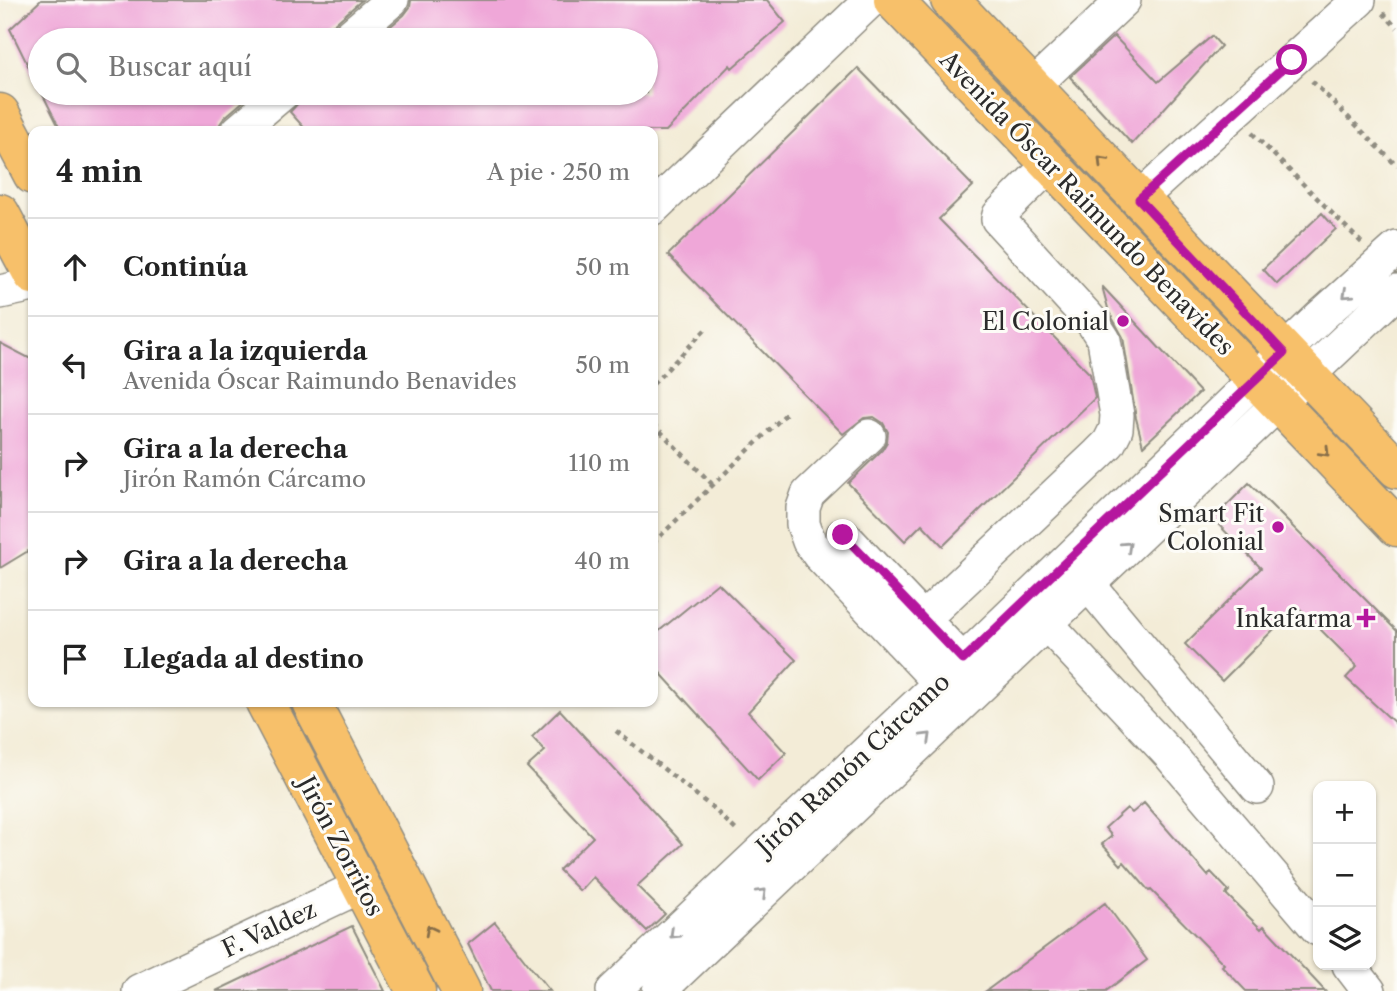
<!DOCTYPE html>
<html lang="es">
<head>
<meta charset="utf-8">
<style>
  :root { --surface:#fff; --page:#f2f2f2; --text:#222; --muted:#767676; --line:#e0e0e0 }
  body { margin:0; font-family:"Libre Caslon Text",serif; background:var(--page); color:var(--text) }
  .controls { position:absolute; right:21px; bottom:21px; display:grid; overflow:hidden; border-radius:14px; box-shadow:0 2px 5px #0004 }
  .controls button { width:63px; height:63px; display:grid; place-items:center; padding:0; border:0; border-bottom:2px solid var(--line); background:var(--surface); color:var(--text); font:35px sans-serif }
  .stop { position:absolute; width:21px; height:21px; margin:-16px; border:5px solid #b5179e; border-radius:50%; background:#fff }
  .stop.end { background:#b5179e; border-color:#fff; box-shadow:0 2px 7px #0008 }
  .list { margin:0; padding:0; list-style:none }
  h2 { display:flex; justify-content:space-between; align-items:center; height:91px; margin:0; padding:0 28px; font-size:30px }
  h2 small { font-size:23px; font-weight:400; color:var(--muted) }
  .list li { display:grid; grid-template-columns:46px 1fr auto; gap:21px; align-items:center; box-sizing:border-box; height:98px; padding:0 28px; border-top:2px solid var(--line) }
  .list b { display:block; font-size:26px; white-space:nowrap }
  .list p { margin:0; font-size:23px; white-space:nowrap; color:var(--muted) }
  .list em { font-size:23px; font-style:normal; color:var(--muted) }
  .icon { flex:none; width:38px; height:38px; fill:none; stroke:currentColor; stroke-width:2; stroke-linecap:round; stroke-linejoin:round }
  .map { position:relative; flex:none; width:1397px; height:991px; overflow:hidden }
  .search { position:absolute; background:var(--surface); box-shadow:0 2px 5px #0004; left:28px; top:28px; width:630px; height:77px; display:flex; align-items:center; gap:18px; box-sizing:border-box; padding:0 24px; border-radius:38px; color:var(--muted); font-size:26px }
  .panel { position:absolute; background:var(--surface); box-shadow:0 2px 5px #0004; left:28px; top:126px; width:630px; height:581px; border-radius:14px }
  .map>svg:first-child { display:block }
  .building { fill:#efa7d8 }
  .lines { fill:none; stroke-linecap:round; stroke-linejoin:round }
  .minor-casing { stroke:#8f8c81; stroke-width:36 }
  .major-casing { stroke:#8f8c81; stroke-width:41 }
  .path { stroke:#8f8c81; stroke-width:4.5; stroke-dasharray:5 5; stroke-linecap:butt }
  .minor { stroke:#fff; stroke-width:33 }
  .major { stroke:#f7c06b; stroke-width:38 }
  .oneway { stroke:#876e48 }
  .oneway2 { stroke:#a0a0a0 }
  .route { stroke:#b5179e; stroke-width:9 }
  .poi-dot { fill:#b5179e; stroke:#fdfcf7; stroke-width:2.5 }
  .labels { text-anchor:middle; dominant-baseline:central; stroke-width:6; stroke-linejoin:round; paint-order:stroke }
  .street-label { font-size:24px; fill:#2b2b2b; stroke:#fdfcf7 }
  .poi-label { font-size:24px; fill:#2b2b2b; stroke:#fdfcf7; text-anchor:end }
</style>
</head>
<body>
<div class="map">
<svg width="1397" height="991" viewBox="0 0 1397 991">
  <rect width="100%" height="100%" fill="#fdfcf7"/>
  <filter id="ink" filterUnits="userSpaceOnUse"><feTurbulence type="fractalNoise" baseFrequency=".0143" numOctaves="2"/><feDisplacementMap in="SourceGraphic" scale="14" xChannelSelector="R" yChannelSelector="G"/><feConvolveMatrix kernelMatrix="1 2 1 2 8 2 1 2 1" color-interpolation-filters="sRGB"/></filter>
  <filter id="wash" filterUnits="userSpaceOnUse"><feTurbulence type="fractalNoise" baseFrequency=".00686" numOctaves="4" result="noise"/><feDisplacementMap in="SourceGraphic" scale="28" xChannelSelector="R" yChannelSelector="G"/><feGaussianBlur stdDeviation="1.57" result="paint"/><feColorMatrix in="noise" values="0 0 0 0 0 0 0 0 0 0 0 0 0 0 0 0 0 1.4 0 .05"/><feComposite in="paint" operator="in"/></filter>
  <g filter="url(#wash)">
    <rect width="100%" height="100%" fill="#f3ecd7"/>
    <g id="blocks">
      <path class="building" d="M41,0h321l-30,26 -5,7 -1,7h-286v50l-30,-61z
        M411,0h356l18,22 -53,46 -2,-3 -64,66h-359l-17,-19 11,-12 1,-7h344v-53h-272l30,-25 6,-8z
        M1114,36l44,46 54,-46 9,10 -89,98 -62,-67z
        M858,68l115,118 -34,33 151,155 5,24 -152,148 -21,-22 -17,17 -57,-58 34,-33 5,-8 1,-10 -5,-9 -9,-6 -10,1 -21,16 -175,-179z
        M42,93h211l-28,24 -5,7 -1,7h-158z
        M1322,213l14,16 -59,55 -14,-15z
        M1102,286l98,106 -57,54 -7,-28 -13,-81 -14,-25z
        M0,343l33,17v188l-33,20z
        M1249,483l148,148v94l-51,-47 11,-12 -60,-60 -75,75 -37,-37 76,-76 -48,-49z
        M718,583l78,77 -48,52 38,41 -28,27 -105,-115v-29z
        M560,710l123,134 -46,42 28,28 -18,17 -54,-54 -13,14 -21,-21 34,-33 -66,-70 18,-16 -13,-14z
        M1144,803l64,73 3,-4 18,19 -3,3 35,35 3,-3 61,65h-79l-24,-25 2,-2 -73,-74 -2,1 -25,-29 -3,3 -19,-21 10,-8 -7,-8 22,-20 5,5z
        M1105,903l42,57 -41,31h-120z
        M495,922l41,52 14,17h-59l-23,-47z
        M352,926l33,65h-169z"/>
    </g>
  </g>
  <g filter="url(#ink)">
    <use href="#blocks" fill-opacity="0" stroke="#8f8c81" stroke-width="2"/>
    <g class="lines">
      <defs>
        <path id="minor" d="M345,40l47,-40
          M1032,87l92,-87
          M238,131l45,-38
          M1139,199l220,-199
          M653,208l218,-208
          M0,292l33,-7
          M869,436l-61,58 -5,14v16l6,17 10,14 135,143
          M843,535l133,140
          M1088,584l169,203
          M1046,623l124,132 148,174
          M900,641l198,-187 11,-11 7,-14 1,-14 -13,-75 -11,-17 -95,-104 1,-4 51,-51
          M1349,965l20,26
          M139,991l222,-105
          M613,991l327,-308 381,-367 76,-68
          M659,991l738,-700"/>
        <path id="major" d="M893,0l504,527
          M950,0l447,469
          M0,113l33,62
          M0,213l33,62
          M265,702l151,289
          M311,702l150,289"/>
      </defs>
      <use href="#minor" class="minor-casing"/>
      <use href="#major" class="major-casing"/>
      <path class="path" d="M1383,13l14,15
        M1312,81l85,85
        M1252,133l110,110
        M653,384l53,-55
        M653,424l59,60
        M653,543l135,-131
        M616,731l97,77 26,25"/>
      <use href="#minor" class="minor"/>
      <use href="#major" class="major"/>
    </g>
    <defs><path id="oneway-chevron" d="M-2-3.5L2.5 0L-2 3.5" fill="none" stroke-width="1.6" stroke-linecap="round" stroke-linejoin="round" transform="scale(1.75)"/></defs>
    <g class="oneway">
      <use href="#oneway-chevron" transform="translate(1102 161) rotate(-134)"/>
      <use href="#oneway-chevron" transform="translate(1325 452) rotate(46)"/>
      <use href="#oneway-chevron" transform="translate(430 930) rotate(-117)"/>
    </g>
    <g class="oneway2">
      <use href="#oneway-chevron" transform="translate(1347 294) rotate(138)"/>
      <use href="#oneway-chevron" transform="translate(1127 546) rotate(-43)"/>
      <use href="#oneway-chevron" transform="translate(927 737) rotate(-44)"/>
      <use href="#oneway-chevron" transform="translate(762 893) rotate(-44)"/>
      <use href="#oneway-chevron" transform="translate(674 934) rotate(137)"/>
    </g>
  </g>
  <g class="lines" filter="url(#ink)">
    <path class="route" d="M843,535l120,125 321,-307 -145,-154 153,-139"/>
  </g>
  <g class="poi-dot">
    <circle cx="1123" cy="321" r="7"/>
    <circle cx="1278" cy="527" r="7"/>
    <path d="M1362.5 607.5h7v7h7v7h-7v7h-7v-7h-7v-7h7z"/>
  </g>
  <g class="labels">
    <g class="street-label">
      <text transform="translate(1087 203) rotate(46)">Avenida Óscar Raimundo Benavides</text>
      <text transform="translate(853 764) rotate(-43)">Jirón Ramón Cárcamo</text>
      <text transform="translate(341 846) rotate(62)">Jirón Zorritos</text>
      <text transform="translate(269 929) rotate(-25)">F. Valdez</text>
    </g>
    <g class="poi-label">
      <text x="1109" y="321">El Colonial</text>
      <text x="1264" y="513">Smart Fit<tspan x="1264" dy="28">Colonial</tspan></text>
      <text x="1352" y="618">Inkafarma</text>
    </g>
  </g>
</svg>
<div class="controls">
<button>+</button>
<button>−</button>
<button><svg class="icon" aria-label="layers" viewBox="0 0 24 24"><path d="M12 4l9 5-9 5-9-5zM3 14l9 5 9-5"/></svg></button>
</div>
<div class="stop" style="left:1292px;top:60px"></div>
<div class="stop end" style="left:843px;top:535px"></div>
<div class="search"><svg class="icon" aria-label="search" viewBox="0 0 24 24"><circle cx="10" cy="10" r="6"/><path d="M15 15l6 6"/></svg>Buscar aquí</div>
<section class="panel">
<h2>4 min<small>A pie · 250 m</small></h2>
<ul class="list">
<li><svg class="icon" aria-label="ahead" viewBox="0 0 24 24"><path d="M12 20V5M6 11l6-6 6 6"/></svg><div><b>Continúa</b></div><em>50 m</em></li>
<li><svg class="icon" aria-label="left" viewBox="0 0 24 24"><path d="M17 20v-9H6M10 6l-5 5 5 5"/></svg><div><b>Gira a la izquierda</b><p>Avenida Óscar Raimundo Benavides</p></div><em>50 m</em></li>
<li><svg class="icon" aria-label="right" viewBox="0 0 24 24"><path d="M7 20v-9h11M14 6l5 5-5 5"/></svg><div><b>Gira a la derecha</b><p>Jirón Ramón Cárcamo</p></div><em>110 m</em></li>
<li><svg class="icon" aria-label="right" viewBox="0 0 24 24"><path d="M7 20v-9h11M14 6l5 5-5 5"/></svg><div><b>Gira a la derecha</b></div><em>40 m</em></li>
<li><svg class="icon" aria-label="arrive" viewBox="0 0 24 24"><path d="M6 21V4h12l-3 4 3 4H6"/></svg><div><b>Llegada al destino</b></div></li>
</ul>
</section>
</div>
</body>
</html>
